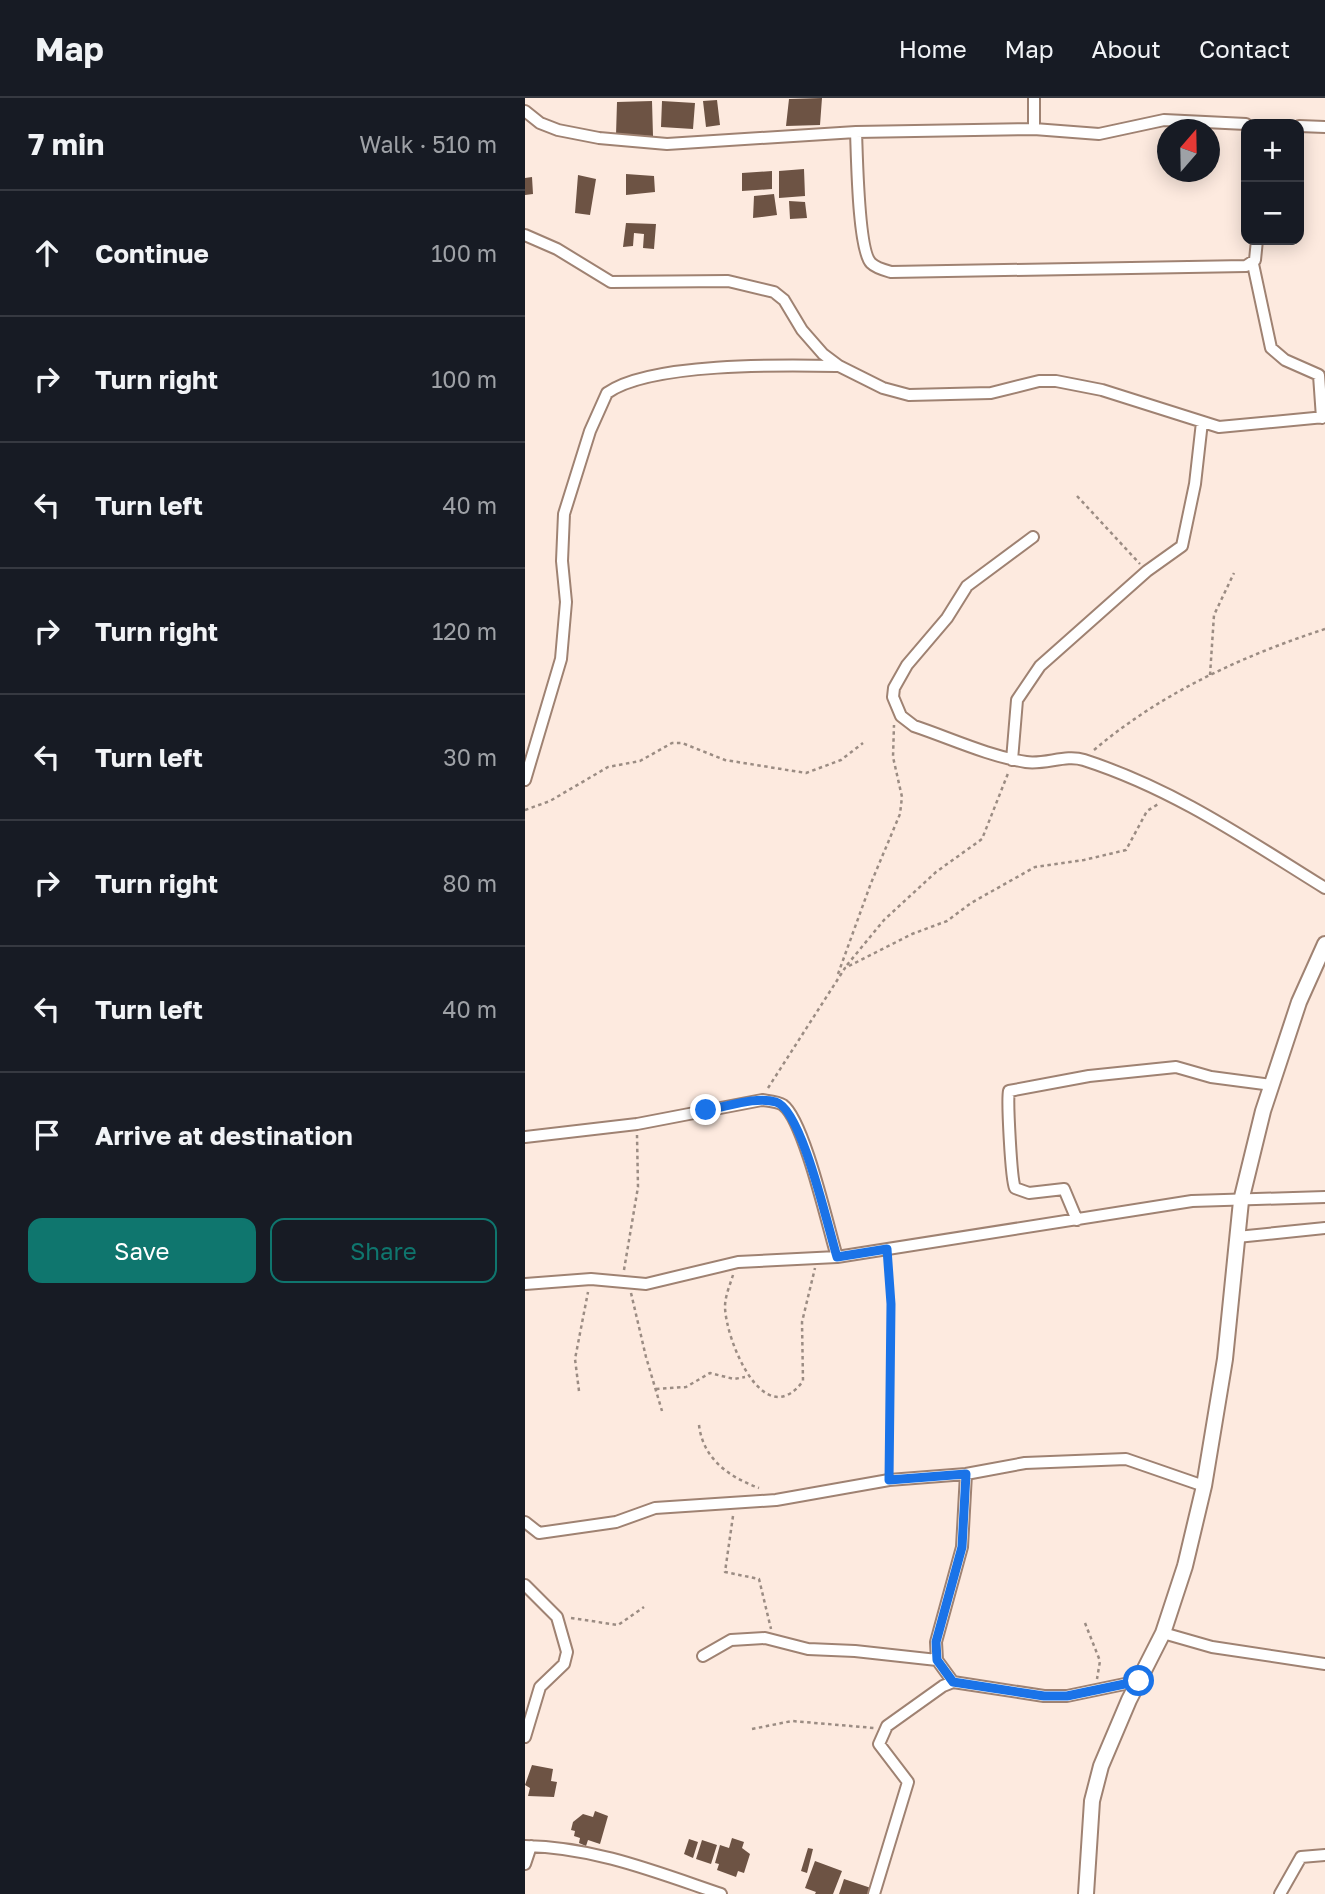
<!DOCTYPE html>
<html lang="en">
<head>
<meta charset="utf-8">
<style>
  :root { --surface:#171b24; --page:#242831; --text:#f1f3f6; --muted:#9ea1a6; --line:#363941; --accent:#0f766e }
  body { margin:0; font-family:"Golos Text",sans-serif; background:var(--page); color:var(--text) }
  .controls { position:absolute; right:21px; top:21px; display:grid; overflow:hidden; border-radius:14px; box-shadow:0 4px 18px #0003 }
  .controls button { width:63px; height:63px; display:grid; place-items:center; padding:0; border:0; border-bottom:2px solid var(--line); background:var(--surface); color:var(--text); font:35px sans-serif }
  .compass { position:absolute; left:632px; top:21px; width:63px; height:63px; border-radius:50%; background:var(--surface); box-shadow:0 4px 18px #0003; rotate:20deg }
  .stop { position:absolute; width:21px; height:21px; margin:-16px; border:5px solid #1a73e8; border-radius:50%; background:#fff }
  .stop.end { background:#1a73e8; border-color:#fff; box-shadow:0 2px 7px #0008 }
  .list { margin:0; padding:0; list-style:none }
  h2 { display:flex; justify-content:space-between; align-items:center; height:91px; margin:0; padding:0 28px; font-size:30px }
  h2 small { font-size:23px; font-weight:400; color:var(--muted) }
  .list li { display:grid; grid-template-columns:46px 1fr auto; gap:21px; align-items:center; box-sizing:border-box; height:126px; padding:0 28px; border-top:2px solid var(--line) }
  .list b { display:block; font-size:26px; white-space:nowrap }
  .list em { font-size:23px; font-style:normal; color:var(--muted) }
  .actions { display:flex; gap:14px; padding:21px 28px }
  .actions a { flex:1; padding:16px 0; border:2px solid var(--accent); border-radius:14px; text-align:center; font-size:24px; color:var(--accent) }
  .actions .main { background:var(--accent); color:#fff }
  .icon { flex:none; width:38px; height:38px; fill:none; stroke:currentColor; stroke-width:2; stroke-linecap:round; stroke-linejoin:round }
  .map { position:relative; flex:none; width:800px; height:1796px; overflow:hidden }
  header { display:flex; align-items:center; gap:42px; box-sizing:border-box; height:98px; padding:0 35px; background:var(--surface); border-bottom:2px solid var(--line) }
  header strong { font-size:33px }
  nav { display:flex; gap:38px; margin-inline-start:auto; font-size:24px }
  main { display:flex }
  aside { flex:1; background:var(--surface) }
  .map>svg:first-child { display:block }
  .building { fill:#6d5344 }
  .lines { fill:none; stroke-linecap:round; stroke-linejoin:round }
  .minor-casing { stroke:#9f8272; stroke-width:14 }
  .tertiary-casing { stroke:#9f8272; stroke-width:18 }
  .path { stroke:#9b8c83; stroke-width:2.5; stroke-dasharray:3.5 3.5; stroke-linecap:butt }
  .minor { stroke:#fff; stroke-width:10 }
  .tertiary { stroke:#fff; stroke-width:14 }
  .route { stroke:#1a73e8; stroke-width:9 }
</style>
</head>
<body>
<header>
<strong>Map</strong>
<nav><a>Home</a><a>Map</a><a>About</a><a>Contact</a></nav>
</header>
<main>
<aside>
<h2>7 min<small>Walk · 510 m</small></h2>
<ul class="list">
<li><svg class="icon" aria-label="ahead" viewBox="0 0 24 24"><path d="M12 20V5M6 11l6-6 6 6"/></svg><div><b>Continue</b></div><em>100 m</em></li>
<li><svg class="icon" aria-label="right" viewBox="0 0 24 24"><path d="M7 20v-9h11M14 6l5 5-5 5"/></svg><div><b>Turn right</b></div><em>100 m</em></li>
<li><svg class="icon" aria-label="left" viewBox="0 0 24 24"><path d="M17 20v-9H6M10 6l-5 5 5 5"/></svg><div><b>Turn left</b></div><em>40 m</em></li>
<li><svg class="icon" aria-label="right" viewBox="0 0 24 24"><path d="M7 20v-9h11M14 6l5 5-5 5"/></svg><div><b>Turn right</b></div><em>120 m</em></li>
<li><svg class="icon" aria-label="left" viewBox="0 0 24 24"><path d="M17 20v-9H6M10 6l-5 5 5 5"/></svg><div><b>Turn left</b></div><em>30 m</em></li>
<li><svg class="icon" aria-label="right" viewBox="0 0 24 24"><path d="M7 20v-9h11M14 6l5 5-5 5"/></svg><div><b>Turn right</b></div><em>80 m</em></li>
<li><svg class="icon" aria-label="left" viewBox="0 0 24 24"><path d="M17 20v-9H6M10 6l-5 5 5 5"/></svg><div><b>Turn left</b></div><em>40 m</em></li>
<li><svg class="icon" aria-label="arrive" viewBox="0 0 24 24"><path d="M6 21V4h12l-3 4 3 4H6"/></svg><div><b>Arrive at destination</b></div></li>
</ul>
<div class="actions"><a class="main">Save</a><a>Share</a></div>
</aside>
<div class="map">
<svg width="800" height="1796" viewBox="0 0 800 1796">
  <rect width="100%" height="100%" fill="#fdeadf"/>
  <path class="building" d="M297,0l-2,27 -34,1 3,-27z
    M192,2l3,25 -14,2 -3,-26z
    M127,3l1,35 -37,-1 1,-33z
    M137,3l33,2 -2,26 -32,-2z
    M279,71l1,27 -26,2v-27z
    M247,73v18l-30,2v-18z
    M101,76l28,2 1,16 -29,3z
    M53,77l18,4 -6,36 -15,-2z
    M7,79l1,17 -8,1v-17z
    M249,96l3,21 -24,3 1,-22z
    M264,103l16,1 2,16 -17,1z
    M101,125l30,1 -2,25 -11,-1 1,-14 -10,-1 -1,13 -10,1z
    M7,1667l21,4 -2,12 6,1 -3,15 -26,-1 2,-8 -5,-3z
    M70,1713l13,5 -8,28 -12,-4 -2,6 -7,-3 1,-5 -6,-2 1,-5 -4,-1 2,-8 10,-8 10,3z
    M207,1740l12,4 -2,6 8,6 -6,19 -6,-2 -2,6 -19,-7 2,-6 -4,-1 5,-18 9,3z
    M164,1741l9,3 -5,16 -9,-4z
    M177,1742l15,5 -6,19 -15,-5z
    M283,1750l5,1 -6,24 -6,-2z
    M290,1763l27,10 -9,23h-18l1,-2 -11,-4z
    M319,1781l27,9 -2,6h-30z"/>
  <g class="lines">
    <defs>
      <path id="minor" d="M509,0v31
        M0,13l15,12 18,7 41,8 68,6 189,-12 178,-3 65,5 65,-14 82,4
        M774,28l26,1
        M331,34c1,22 2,118 15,131 5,5 13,7 20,9l355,-6 9,-6 2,-20
        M0,137l32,14 54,33 117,-1 46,11 10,8 18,30 21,24 16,12 44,22 26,7 82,-2 48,-12h17l46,9 117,37 106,-10
        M728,166l18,84 14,12 34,15 3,43
        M508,439l-66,49 -20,32 -40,47 -13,23 -1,9 8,19 13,10c36,12 74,30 112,36 19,3 40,-8 58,-2 90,29 162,79 241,128
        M487,662l5,-60 23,-34 107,-95 35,-25 13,-62 7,-62
        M0,682l36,-121 5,-57 -4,-41 2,-47 26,-83 17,-38c43,-31 178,-28 232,-27
        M0,1039l112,-13 125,-24c6,1 15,1 21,5 21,15 45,122 54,152
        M552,1122l-13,-31 -35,4 -14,-5c-4,-9 -8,-89 -6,-97l80,-15 87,-9 35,10 61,8
        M712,1139l88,-9
        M0,1186l66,-5 55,5 92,-22 99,-5 355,-56 133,-4
        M0,1424l14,11 77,-11 39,-14 121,-8 113,-20 77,-6 59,-11 101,-4 78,27
        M0,1487l32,32 10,35 -3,12 -24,23 -15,50
        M638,1535l49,14 113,17
        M178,1558l28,-16 34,-2 43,11 47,2 82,9
        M428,1584l-16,-22 -1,-18 26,-95 4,-73
        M0,1748c69,1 131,26 196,48
        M0,1766l6,-18
        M349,1796l34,-112 -29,-38 8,-18 56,-40 10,-4 91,14h23l72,-15
        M755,1796l21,-37 24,-2"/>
      <path id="tertiary" d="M561,1796l6,-93 9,-35 28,-66 34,-67 22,-67 19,-80 21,-127 16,-158 22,-90 36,-109 26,-58"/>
    </defs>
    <use href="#minor" class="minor-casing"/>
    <use href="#tertiary" class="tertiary-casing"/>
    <path class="path" d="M552,398l63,68
      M685,577l4,-60 20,-42
      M569,652c67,-57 148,-94 231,-121
      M0,712l25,-9 58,-34 32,-6 32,-18h10l43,17 81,13 35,-13 22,-17
      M322,867l37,-45 52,-48 46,-33 27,-68
      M313,876l33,-91 29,-69 2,-17 -9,-40 1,-32
      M243,990l77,-120 67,-34 35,-13 24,-18 64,-36 49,-7 42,-10 21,-39 13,-8
      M362,1161c4,70 5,141 3,210
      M99,1172l14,-83 -1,-52
      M208,1177c-3,10 -8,21 -8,32 1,34 39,127 78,74l-1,-59 13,-54
      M106,1195l15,64 16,54
      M131,1291l30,-2 24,-14 24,6 11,-2
      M54,1293l-4,-32 13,-67
      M174,1327c4,34 30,52 60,63
      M208,1418l-8,56 34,7 12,50
      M46,1520l47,7 26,-18
      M560,1525l15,38 -3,18
      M227,1631l40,-8 82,7"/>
    <use href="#minor" class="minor"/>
    <use href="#tertiary" class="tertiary"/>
  </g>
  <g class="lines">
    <path class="route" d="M181,1012c21,-3 49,-14 70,-8 26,8 52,126 61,155l50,-8 4,55 -2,176 77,-6 -4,73 -26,95 1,18 16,22 91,14h23l72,-15"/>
  </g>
</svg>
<div class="controls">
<button>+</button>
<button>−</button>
</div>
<svg class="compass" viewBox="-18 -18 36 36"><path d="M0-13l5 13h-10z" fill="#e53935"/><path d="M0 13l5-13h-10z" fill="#9ea1a6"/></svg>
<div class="stop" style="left:614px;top:1583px"></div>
<div class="stop end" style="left:181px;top:1012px"></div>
</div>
</main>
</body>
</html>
